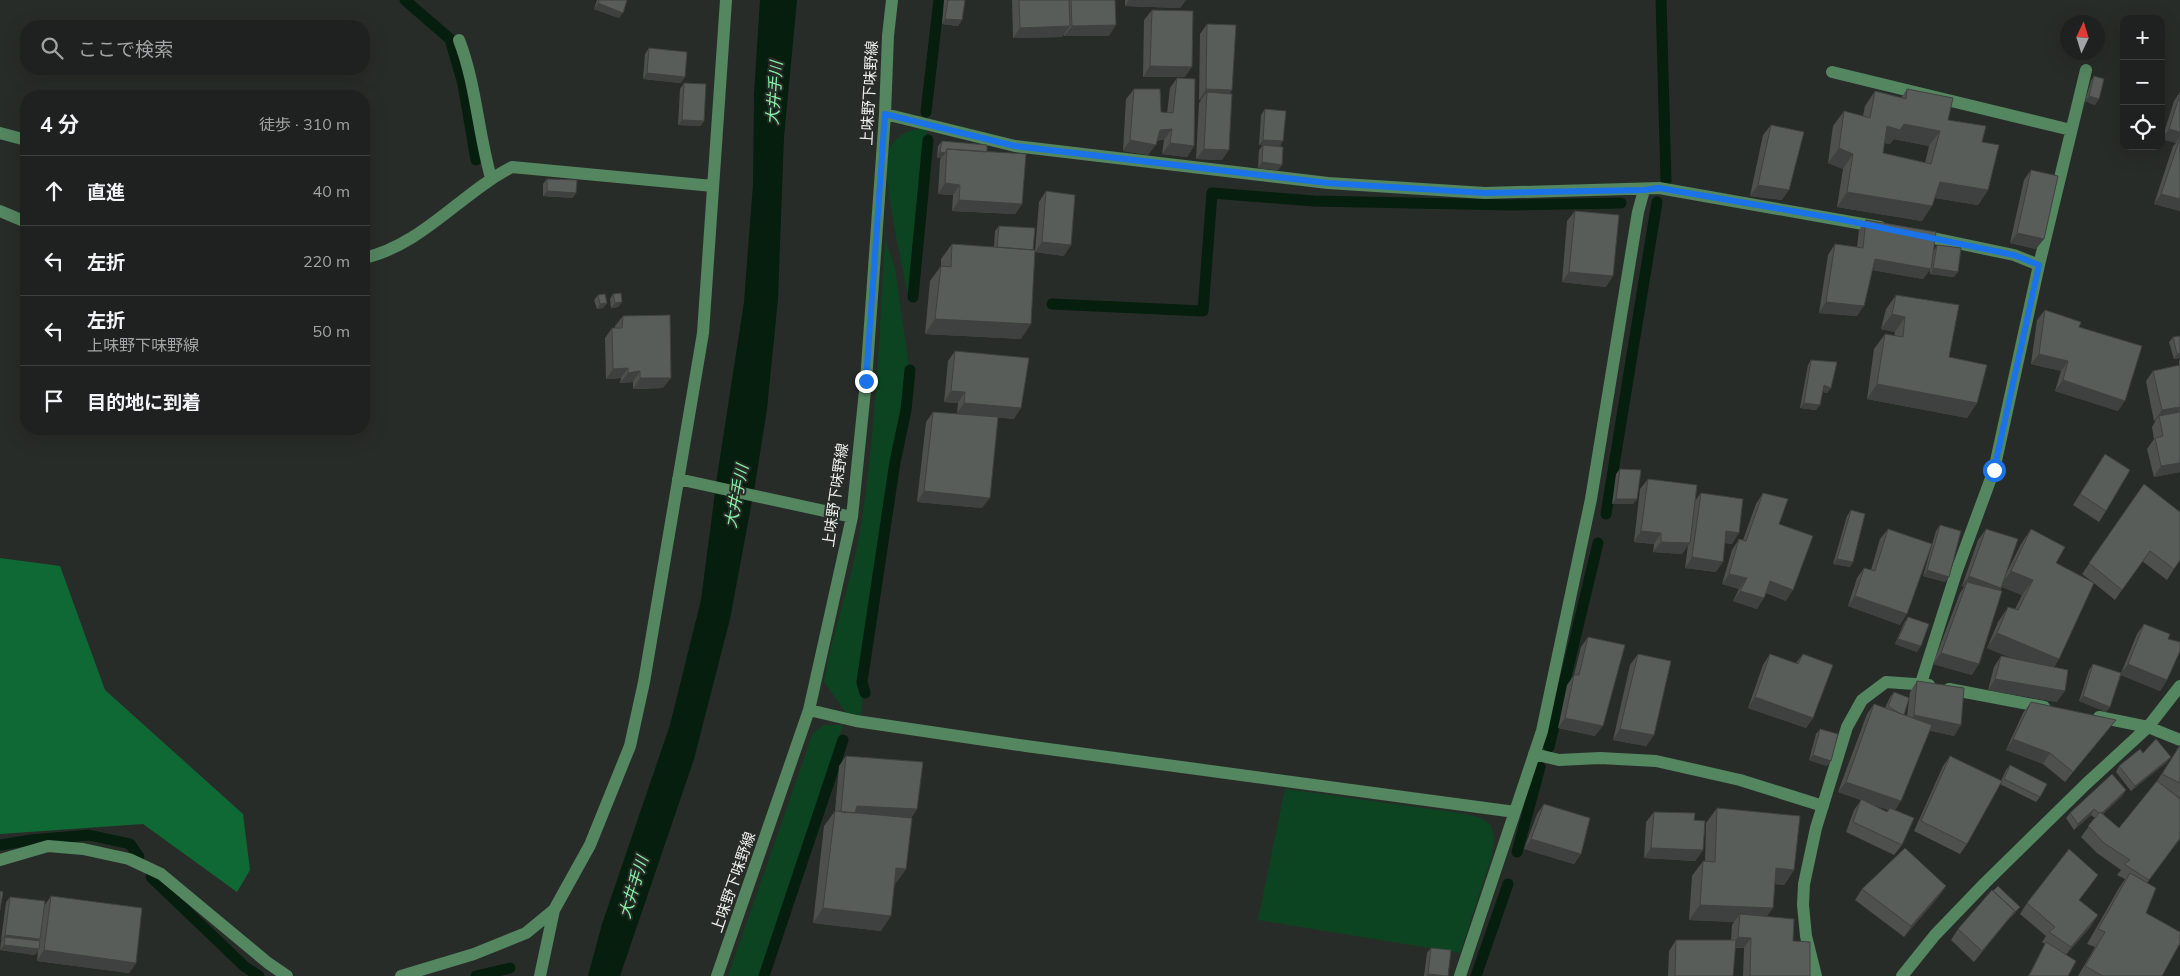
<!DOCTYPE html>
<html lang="ja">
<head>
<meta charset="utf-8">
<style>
  :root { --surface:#1e211f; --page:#262928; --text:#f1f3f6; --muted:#a1a3a4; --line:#3c3e3d }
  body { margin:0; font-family:Mulish,"Noto Sans JP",sans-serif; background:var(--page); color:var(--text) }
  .controls { position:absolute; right:15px; top:15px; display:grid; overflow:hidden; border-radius:10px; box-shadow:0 5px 20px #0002 }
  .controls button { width:45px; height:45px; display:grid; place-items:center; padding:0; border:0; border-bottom:1px solid var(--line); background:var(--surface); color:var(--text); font:25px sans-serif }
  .compass { position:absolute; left:2060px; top:15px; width:45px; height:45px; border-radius:50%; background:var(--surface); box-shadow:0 5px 20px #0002; rotate:4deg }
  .stop { position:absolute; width:15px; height:15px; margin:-11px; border:4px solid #1a73e8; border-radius:50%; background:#fff }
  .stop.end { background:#1a73e8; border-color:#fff; box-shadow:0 1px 5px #0008 }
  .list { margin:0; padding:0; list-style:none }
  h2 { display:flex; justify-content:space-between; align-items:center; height:65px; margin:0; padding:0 20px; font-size:21px }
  h2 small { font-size:16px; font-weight:400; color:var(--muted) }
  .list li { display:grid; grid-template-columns:32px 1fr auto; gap:15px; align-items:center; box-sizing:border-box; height:70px; padding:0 20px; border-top:1px solid var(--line) }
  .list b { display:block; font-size:19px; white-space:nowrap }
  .list p { margin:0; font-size:16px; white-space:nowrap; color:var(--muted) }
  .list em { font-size:16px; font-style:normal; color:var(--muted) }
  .icon { flex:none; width:28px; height:28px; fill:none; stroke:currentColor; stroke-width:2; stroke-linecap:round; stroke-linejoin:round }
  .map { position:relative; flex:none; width:2180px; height:976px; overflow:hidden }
  .search { position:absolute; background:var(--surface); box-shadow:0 5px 20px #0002; left:20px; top:20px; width:350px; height:55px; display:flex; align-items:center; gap:12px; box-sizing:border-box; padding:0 18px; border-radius:20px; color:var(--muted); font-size:19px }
  .panel { position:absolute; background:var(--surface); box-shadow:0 5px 20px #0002; left:20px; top:90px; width:350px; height:345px; border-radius:20px }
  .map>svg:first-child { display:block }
  .green { fill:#0c4421 }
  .forest { fill:#0f6934 }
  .water { fill:#051e0d }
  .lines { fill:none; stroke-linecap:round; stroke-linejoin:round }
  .stream { stroke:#051e0d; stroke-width:11 }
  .minor { stroke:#548660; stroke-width:12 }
  .wall { fill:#4d504d; fill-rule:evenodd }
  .shaded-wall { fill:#3e413f }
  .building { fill:#595d5a; stroke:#3e413f; fill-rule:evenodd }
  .route { stroke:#1a73e8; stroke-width:6 }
  .labels { text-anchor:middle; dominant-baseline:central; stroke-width:4; stroke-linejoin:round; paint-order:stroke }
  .street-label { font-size:15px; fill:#ebeeeb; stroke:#282c29 }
  .water-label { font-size:16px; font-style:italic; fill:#86f0a4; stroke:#282c29 }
</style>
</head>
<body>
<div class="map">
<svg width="2180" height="976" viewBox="0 0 2180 976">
  <rect width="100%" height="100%" fill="#282c29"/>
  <path class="green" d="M927,128l-16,172 -2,1c-5,-27 -28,-129 -21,-148 7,-18 21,-24 39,-25z
    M885,239l10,30 14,96 -43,267 -7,53 4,11 -3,22 -13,-4 -23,-32c8,-51 28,-100 36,-151 16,-96 19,-195 25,-292z
    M824,725h19l-83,251h-32l85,-243z
    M1285,789l182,25 14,4 10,7 3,14 -2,17 -32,97 -202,-33z"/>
  <path class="forest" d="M0,558l60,8 45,124 138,124 7,56 -13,22 -94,-68 -143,10z"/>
  <path class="water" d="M760,0h37l-13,137 -6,162 -11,110 -12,76 -25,134 -36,140 -74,217h-32l14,-52 68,-199 31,-125 16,-123 27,-175 9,-118 1,-90z"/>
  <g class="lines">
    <path class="stream" d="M405,0l45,39 13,45 13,76
      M1661,0l5,180
      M926,112l13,-112
      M913,297l15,-157
      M1052,304l151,7 9,-118 102,8 198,4 109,-2
      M1606,514l51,-312
      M865,693l-3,-11 33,-220 11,-52 4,-40
      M1549,747l49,-204
      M0,845l31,-5 58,-5 41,9 9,13
      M1517,852l23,-85
      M151,877l93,89 15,10
      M476,976l34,-8
      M764,976l79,-236
      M1476,976l32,-92"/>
    <path class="minor" d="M459,40c17,44 19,92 32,138
      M1832,72l239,58
      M885,114l130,32 313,37 157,10 174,-5 221,39
      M0,133l26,7
      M0,211l26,11
      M1919,235l95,20 25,10 -45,205 -38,103 -35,110
      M364,258c58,-13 97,-65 148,-91l201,19
      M2039,265l47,-195
      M678,479l174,38
      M1949,689l95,18
      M809,710l47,11 170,25 489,66
      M2099,717l49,10 32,13
      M1534,754l25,6 41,-2 56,3 84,19 83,26
      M0,860l48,-14 35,3 46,10 32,15 107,89 19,13
      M401,976l73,-22 52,-21 28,-23
      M540,976l14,-66 36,-65 40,-99 14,-64 59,-349 23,-333
      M717,976l92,-266 43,-193 14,-136 19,-267 3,-78 4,-36
      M1460,976l82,-245 49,-232 47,-287 6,-22
      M1816,976l-10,-40 -3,-31 1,-21 12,-56 31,-101 15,-27 24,-18 43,3
      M1902,976l33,-41 50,-52 101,-99 62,-57 32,-41"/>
  </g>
  <path class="wall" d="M597,0h30l-8,18 -25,-9z
    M944,0h21l-3,20 -4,6 -16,-2z
    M1012,0h103l-6,36h-45v-2l-2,3 -49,1z
    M1125,0h61l-6,8 -55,-2z
    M1152,10l33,67h-42l1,-57z
    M1207,24l25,66 -2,3 -8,67 -26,-1 3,-56 2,-3h-2l1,-66z
    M649,48l32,35 -38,-4 2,-25z
    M2094,76l1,29 -10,-4 6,-20z
    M1177,78l17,68 -7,11 -25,-3 2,-14h-7l-9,15 -25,-4 3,-52 8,-10 27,23 6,1 3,-25z
    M684,83l17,43 -23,-1 2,-36z
    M1907,89l41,31 34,22 6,48 -10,15 -43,-7 -13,23 -85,-14 6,-38 -15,-6 5,-37 11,-15 19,5 2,-10 10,-15 26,7zM1894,139l35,7 -4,17 -42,-10 1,-10 6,1z
    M2180,92v119l-26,-7 19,-58 3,-3 -14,-4 12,-38z
    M1265,109l15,37 2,19 -4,5 -20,-2 1,-18 4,-5h-4l2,-30z
    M1771,125l11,75 -32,-4 13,-61z
    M942,141l45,11 35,52 -7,10 -63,-3 1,-16 -15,-1 2,-34 1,-2h-4l1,-12z
    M2031,170l5,79 -26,-6 14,-63z
    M547,179l26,19 -30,-2v-12z
    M1046,191l18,65 -29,-4 4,-50z
    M1575,211l31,76 -44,-5 5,-61z
    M1866,220l68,30 3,-5 17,32 -24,-3v-5l-7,10 -51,-9 -15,46 -38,-3 9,-58 7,-11 22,3 2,-17z
    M999,226l22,113 -96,-5 5,-53 11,-15v-7l11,-15 42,3 1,-16z
    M613,294l9,8 -4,5 -7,1 -1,-9z
    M598,295l9,8 -4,5 -6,1 -3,-9z
    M1896,295l53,62 28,46 -10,15 -100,-19 7,-50 11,-15 9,2 1,-4 -14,-3 5,-20z
    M2045,310l34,17 39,84 -63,-20 6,-20 -30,-7 6,-44z
    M623,316l40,72 -30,1v-7l-13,1 1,-5 -15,1 -1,-41 7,-10h3v-2z
    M2173,337l7,21 -6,1 -5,-17z
    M955,351l59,68 -57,-6 1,-10 -14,-1 4,-41z
    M2180,359v113l-26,5 -7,-28 7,-10 -2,-12 4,-7 -2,1 -8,-40 7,-10 26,-6v-4z
    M1811,360l20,28 -4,5 -4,-1 -7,18 -16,-2 8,-43z
    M933,412l49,96 -65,-6 9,-80z
    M2105,454l1,57 -7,11 -26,-17z
    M1620,469l17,30 -4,5h-21l4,-30z
    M1648,479l47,22 6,-8 31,51 -7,-1 -9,29 -31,-4 3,-23 -6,9 -29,-2 1,-8 -20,-2 6,-53z
    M2144,484l30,85 -7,11 -25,-19 -27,39 -21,-17 -35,76 -5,8 3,35 -69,-12 6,-23 7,-11 11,2 -25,-10 11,-26 10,-15 7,2 7,-14 -20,-8 -2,4 -28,84 -39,-11 27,-71 4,-6 -2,-1 16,-46 8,-11 20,45 15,-30 10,-15 25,34 38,20 -12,-9z
    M1763,493l16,31 7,77 -20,-8 -9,16 -24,-8 6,-12 -17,-5 10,-34 7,-11 4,1 13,-36z
    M1851,510l2,52 -3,5 -17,-3 14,-48z
    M1940,525l9,52 -4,5 -22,-6 13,-45z
    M1888,529l12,96 -52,-19 9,-28 7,-10 7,2 9,-31z
    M1908,617l9,35 -22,-8 9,-21z
    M2144,624l24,15 -1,41 -7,11 -39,-16 -11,32 -4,5 -27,-11 10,-31 4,-6 28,9 16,-39z
    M1588,637l7,99 -37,-8 9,-43 7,-10 7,-28z
    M1638,654l16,81 -8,11 -33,-6 17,-75z
    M1770,654l26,9 7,-9 10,64 -7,10 -58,-20 15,-43z
    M1917,681l37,55 -24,-6 -35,80 7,35 -8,10 -48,-23 8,-22 7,-10 -23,-8 29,-78 7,-10 11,4 5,-11 4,-5 10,23 3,1 3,-24zM1871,804l17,6 -1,2z
    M2031,702l77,28 -43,52 -22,-18 -37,-14 17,-37z
    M1820,729l7,37 -18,-6 7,-26z
    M2180,745v53l-4,-2 4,43 -33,44 -1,30 16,63h-84l17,-29 -8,-3 32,-56 6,-9 -8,-4 4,-5 -24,-17 -16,-16 14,-19 -4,-3 -17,15 -8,-12 4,-5 53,-18 -20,19 16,14 38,-47z
    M846,756l71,53 -6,9 -5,51 -11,15 -14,47 -68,-8 11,-97 11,-15 4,-45z
    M1950,756l51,25 5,-11 4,-5 30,32 -4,5 -36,-18 -33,60 -7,10 -46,-23 29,-65z
    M2167,762l-36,29 -15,-19 3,-6z
    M1544,804l37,50 -7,10 -50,-15 13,-35z
    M1717,808l77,62 -10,15 -9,-1 -8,32 26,25 17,35h-67l1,-28h-9l-2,28h-65l1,-25 7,-11h55l1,-15 2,-3 -45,-2 3,-44 11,-15h2l1,-38z
    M1654,812l40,8 9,30 -8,11 -51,-3 2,-36z
    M2091,885l-12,15 12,26 -25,29 2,21h-40l17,-32 -3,-2 4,-6 -26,-22 7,-11z
    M1946,886l-7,10 -35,41 -49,-37 7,-11z
    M51,896l85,67 -7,10 -92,-12 1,-11 -3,5 -35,-5 1,-8 1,-2h-1l5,-38 4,-5 34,9z
    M2016,912l-7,7 -35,43 -23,-22 7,-11z
    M1431,948l17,28h-24l3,-23z"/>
  <path class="shaded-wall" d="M1129,0h57l-6,8 -55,-2z
    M598,3l25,10 -4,5 -25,-9z
    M945,19l17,1 -4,6 -16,-2z
    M1116,25l-7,11h-45l8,-10z
    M1070,26l-8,11 -49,1 7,-10z
    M1150,66l42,1 -7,10h-42z
    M647,73l38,4 -4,6 -38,-4z
    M1206,89l26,1 -7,11 -18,-9 -6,8h-2z
    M2089,96l10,3 -4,6 -10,-4z
    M682,120l22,1 -3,5 -23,-1z
    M1904,124l36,7 -11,15 -35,-7 -4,5 -13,-3 10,-15z
    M1172,129l-8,11 -11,1 7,-11z
    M2169,129l11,3v4l-4,7 -14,-4z
    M1130,140l26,5 -8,10 -25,-4z
    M1263,140l20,1 -3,6 -21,-2z
    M1170,143l24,3 -7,11 -25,-3z
    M1839,148l14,6 -10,15 -15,-6z
    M1204,149l25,1 -7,10 -26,-1z
    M940,152l5,1 -4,5h-4z
    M1262,162l20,3 -4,5 -20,-2z
    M1940,182l48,8 -10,15 -49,-8z
    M945,183l15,2 -7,10 -15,-1z
    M1758,185l31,5 -7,10 -32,-4z
    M547,191l29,2 -3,5 -30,-2z
    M1847,192l85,14 -10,15 -85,-14z
    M2161,194l19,5v12l-26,-7z
    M959,200l63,4 -7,10 -63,-3z
    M2017,233l27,6 -8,10 -26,-6z
    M1042,242l29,3 -7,11 -29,-4z
    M1875,259l56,10 -8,10 -55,-10z
    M1933,268l25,4 -4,5 -24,-3z
    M1569,272l44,4 -7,11 -44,-5z
    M622,302l-4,5 -7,1 4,-5z
    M1826,302l38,4 -7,10 -38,-3z
    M607,303l-4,5 -6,1 3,-5z
    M1892,314l13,3 -10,15 -14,-3z
    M935,319l96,5 -10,15 -96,-5z
    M2180,353v5l-6,1 3,-5z
    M2039,354l29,7 -7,10 -30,-7z
    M628,368l-7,10 -15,1 7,-10z
    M640,371l-7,11 -13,1 8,-10z
    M640,378h31l-8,10 -30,1z
    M2063,380l62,21 -7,10 -63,-20z
    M1877,384l100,19 -10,15 -100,-19z
    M1824,385l7,3 -4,5 -7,-2z
    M951,391l14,1 -7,11 -14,-1z
    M964,403l57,5 -7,11 -57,-6z
    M1804,403l16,2 -4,5 -16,-2z
    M2180,407v9h-21l-3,4 -2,1 8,-11z
    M2180,463v9l-26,5 7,-11z
    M924,491l66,7 -8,10 -65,-6z
    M1616,499h21l-4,5h-21z
    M1641,531l20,2 -7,11 -20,-2z
    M1726,531l13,2 -7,11 -13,-2z
    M1661,542l29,1 -8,11 -29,-2z
    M1692,557l31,5 -7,10 -31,-4z
    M1837,559l16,3 -3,5 -17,-3z
    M1927,570l22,7 -4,5 -22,-6z
    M2011,571l22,9 -11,15 -22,-9z
    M1729,574l18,4 -8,11 -17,-5z
    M1969,576l32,12 -7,11 -27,-17 -3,5 -2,-1z
    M1770,581l23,9 -7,11 -23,-10z
    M1740,591l24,7 -7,11 -24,-8z
    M1855,596l52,18 -7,11 -52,-19z
    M1997,633l62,26 -10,15 -62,-26z
    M1898,639l23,7 -4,6 -22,-8z
    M1941,653l38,11 -7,11 -39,-11z
    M2128,664l39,16 -7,11 -40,-17z
    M1995,679l70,12 -8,11 -69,-12z
    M2083,696l27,11 -4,5 -27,-11z
    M1755,697l58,21 -7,10 -58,-20z
    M1914,715l47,10 -7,11 -48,-10z
    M1565,718l38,8 -8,10 -37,-8z
    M1620,729l34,6 -8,11 -33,-6z
    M2013,739l37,14 -7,11 -37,-14z
    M1813,755l18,6 -4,5 -18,-6z
    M2171,757l-4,5 -36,29 4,-5z
    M1846,782l55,19 -7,11 -56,-20z
    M2126,790l-3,5 -26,25 3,-5z
    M857,806l60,3 -7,10 -69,-7z
    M2094,809l-3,6 -17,15 4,-6z
    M1531,839l50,15 -7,10 -50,-15z
    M1651,848l52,2 -8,11 -51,-3z
    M896,868l10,1 -11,15 -9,-1z
    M1776,868l18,2 -10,15 -18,-2z
    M1946,886l-7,10 -35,41 7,-11z
    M1700,905l73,3 -11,15 -22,-9 -6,8 -45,-2z
    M2020,907l-4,5 -6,7 3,-5z
    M823,908l68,8 -10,15 -68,-8z
    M2015,911l-8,10 -33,41 8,-11z
    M2098,915l-7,11 -27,31 7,-10z
    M5,935l35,4 -4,5 -31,-7 -3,3h-1z
    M1738,937l13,1 -7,10 -14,-1z
    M4,945l35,4 -4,6 -35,-5z
    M44,950l92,13 -7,10 -92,-12z
    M1428,974l19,2h-21z"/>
  <path class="building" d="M599,0h28l-4,13 -25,-10z
    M948,0h17l-3,20 -17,-1z
    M1019,0h50l1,26 -50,2z
    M1071,0h44l1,25 -44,1z
    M1152,10l41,1 -1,56 -42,-1z
    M1207,24l29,1 -4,65 -26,-1z
    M649,48l38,4 -2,25 -38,-4z
    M2094,76l10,3 -5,20 -10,-3z
    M1177,78l18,1 -1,67 -24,-3 2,-14 -12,1 -4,15 -26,-5 4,-51h26l1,23 12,1z
    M684,83l22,1 -2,37 -22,-1z
    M1907,89l46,9 -5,22 38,6 -4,16 17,3 -11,45 -48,-8 -8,24 -85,-14 6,-38 -14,-6 5,-37 26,7 5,-27 31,8zM1904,124l36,7 -9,33 -48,-11 4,-27 13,4z
    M1207,92l25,2 -3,56 -25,-1z
    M2180,94v38l-11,-3z
    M1265,109l21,2 -3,30 -20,-1z
    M1771,125l33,7 -15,58 -31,-5z
    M2180,138v61l-19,-5z
    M942,141l45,4v7l-40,-3 -2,4 -5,-1z
    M1263,145l20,2 -1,18 -20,-3z
    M947,149l79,5 -4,50 -63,-4 1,-15 -15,-2z
    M2031,170l27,6 -14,63 -27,-6z
    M547,179l30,1 -1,13 -29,-2z
    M1046,191l29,4 -4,50 -29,-3z
    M1575,211l44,4 -6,61 -44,-4z
    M1866,220l70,12 -5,37 -56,-10 -11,47 -38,-4 9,-58 28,4z
    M999,226l36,2 -2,22 -36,-3z
    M952,244l83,6 -4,74 -96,-5 6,-53 10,1z
    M1937,245l24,3 -3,24 -25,-4z
    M621,293l1,9 -7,1 -2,-9z
    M605,294l2,9 -7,1 -2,-9z
    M1896,295l63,10 -10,52 38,8 -10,38 -100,-19 8,-50 18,3 2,-20 -13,-3z
    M2045,310l36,12 -2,5 63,19 -17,55 -62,-21 5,-19 -29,-7z
    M670,315l1,63h-31v-7l-12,2v-5l-15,1 -1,-41h10l1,-12z
    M2180,336v17l-3,1 -4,-17z
    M955,351l74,7 -8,50 -57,-5 1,-11 -14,-1z
    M1811,360l26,2 -6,26 -7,-3 -4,20 -16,-2z
    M2180,365v42l-18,3 -9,-39z
    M933,412l65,5 -8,81 -66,-7z
    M2180,412v51l-19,3 -6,-28 8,-2 -4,-20z
    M2105,454l25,16 -24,41 -26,-17z
    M1620,469l21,1 -4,29h-21z
    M1648,479l49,6 -7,58 -29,-1v-9l-20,-2z
    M2144,484l36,28v48l-6,9 -24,-18 -28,39 -33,-27z
    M1701,493l42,6 -4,34 -13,-2 -3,31 -31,-5z
    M1763,493l25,6 -9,25 34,12 -20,54 -23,-9 -6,17 -24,-7 7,-13 -18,-4 10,-35 7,2z
    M1851,510l14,4 -12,48 -16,-3z
    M1940,525l21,6 -12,46 -22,-7z
    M1888,529l44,15 -25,70 -52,-18 9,-28 11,3z
    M1986,529l32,10 -17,49 -32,-12z
    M2031,529l34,18 -9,16 38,20 -35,76 -62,-26 11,-26 10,3 15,-30 -22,-9z
    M1967,582l35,9 -23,73 -38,-11z
    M1908,617l21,7 -8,22 -23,-7z
    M2144,624l26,10 -2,5 12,3v9l-13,29 -39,-16z
    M1588,637l37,8 -22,81 -38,-8 9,-43h5z
    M1638,654l33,7 -17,74 -34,-6z
    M1770,654l28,10 5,-10 30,11 -20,53 -58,-21z
    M2001,656l67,14 -3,21 -70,-12z
    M2093,664l28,9 -11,34 -27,-11z
    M1917,681l47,7 -3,37 -47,-10z
    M1894,692l15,6 -5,17 -5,-2 -11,-7z
    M2031,702l85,18 -43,52 -23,-19 -37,-14z
    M1874,704l58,21 -31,76 -55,-19z
    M1820,729l18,5 -7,27 -18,-6z
    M2156,739l15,18 -36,29 -16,-20 21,-17 3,4z
    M2180,745v38l-18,-9z
    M846,756l77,6 -6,47 -60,-3 -2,7 -14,-1z
    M1950,756l52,25 -35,63 -46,-23z
    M2010,765l37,19 -7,13 -36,-18z
    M2112,774l14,16 -24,23 -2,-1 -1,1 -5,-4 -16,15 -8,-11z
    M2157,781l23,18v39l-31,42 -25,-16 6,-4 -26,-17 -16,-17 12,-14 19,16z
    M1861,799l26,13 3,-4 24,10 -12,27 -49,-23z
    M1544,804l46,14 -9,36 -50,-15z
    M1717,808l83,8 -6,54 -18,-2 -3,40 -73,-3 3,-44 12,1z
    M835,811l77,7 -6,51 -10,-1 -5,48 -68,-8z
    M1654,812l41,1 -1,7 11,1 -2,29 -52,-2z
    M1905,848l41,38 -35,40 -49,-37z
    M2069,849l29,26 -19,25 19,15 -27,32 -22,-15 6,-5 -28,-24z
    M2130,873l26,15 -10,25 34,19v11l-18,33h-59l-18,-10 20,-34 -7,-3z
    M1998,886l22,21 -7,7v-1l2,-2 -22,-20z
    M1992,890l23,21 -33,40 -24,-22z
    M0,891l3,1 -3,18z
    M51,896l91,12 -6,55 -92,-13z
    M10,897l35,4 -5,38 -35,-4z
    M1740,914l54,5 -1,22 17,1v34h-60l1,-38 -13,-1z
    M5,937l35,4 -1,8 -35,-4z
    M1676,940h60l-3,36h-58z
    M2046,942l30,19 -8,15h-39z
    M1431,948l20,2 -3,26 -20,-2z"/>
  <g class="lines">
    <path class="route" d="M866,381l19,-267 130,32 313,37 157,10 159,-3 15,-2 180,31 175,36 25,10 -45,205"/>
  </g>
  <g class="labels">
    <g class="street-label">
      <text transform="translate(869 93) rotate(-87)">上味野下味野線</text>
      <text transform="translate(835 495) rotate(-82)">上味野下味野線</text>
      <text transform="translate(733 882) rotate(-71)">上味野下味野線</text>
    </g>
    <g class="water-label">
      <text transform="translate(774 93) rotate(-86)">大井手川</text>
      <text transform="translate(736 496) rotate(-79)">大井手川</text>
      <text transform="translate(633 887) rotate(-73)">大井手川</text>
    </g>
  </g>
</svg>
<div class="controls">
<button>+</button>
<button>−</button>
<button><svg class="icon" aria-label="locate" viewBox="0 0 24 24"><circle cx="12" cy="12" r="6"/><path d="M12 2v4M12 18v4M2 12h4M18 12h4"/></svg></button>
</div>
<svg class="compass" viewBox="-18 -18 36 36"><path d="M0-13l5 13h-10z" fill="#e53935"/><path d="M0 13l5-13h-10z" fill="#a1a3a4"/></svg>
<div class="stop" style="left:1994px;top:470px"></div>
<div class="stop end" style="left:866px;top:381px"></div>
<div class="search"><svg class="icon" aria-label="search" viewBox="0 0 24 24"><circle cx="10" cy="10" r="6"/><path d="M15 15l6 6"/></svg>ここで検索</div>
<section class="panel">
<h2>4 分<small>徒歩 · 310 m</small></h2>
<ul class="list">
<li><svg class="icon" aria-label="ahead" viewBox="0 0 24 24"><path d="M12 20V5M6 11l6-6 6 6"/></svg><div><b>直進</b></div><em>40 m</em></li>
<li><svg class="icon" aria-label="left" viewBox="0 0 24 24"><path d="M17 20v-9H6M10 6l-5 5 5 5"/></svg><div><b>左折</b></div><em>220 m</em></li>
<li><svg class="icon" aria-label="left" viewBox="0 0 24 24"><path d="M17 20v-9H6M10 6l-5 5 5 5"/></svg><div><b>左折</b><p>上味野下味野線</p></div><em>50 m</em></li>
<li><svg class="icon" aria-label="arrive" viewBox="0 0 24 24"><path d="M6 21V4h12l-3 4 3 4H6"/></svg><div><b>目的地に到着</b></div></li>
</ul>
</section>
</div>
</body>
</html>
